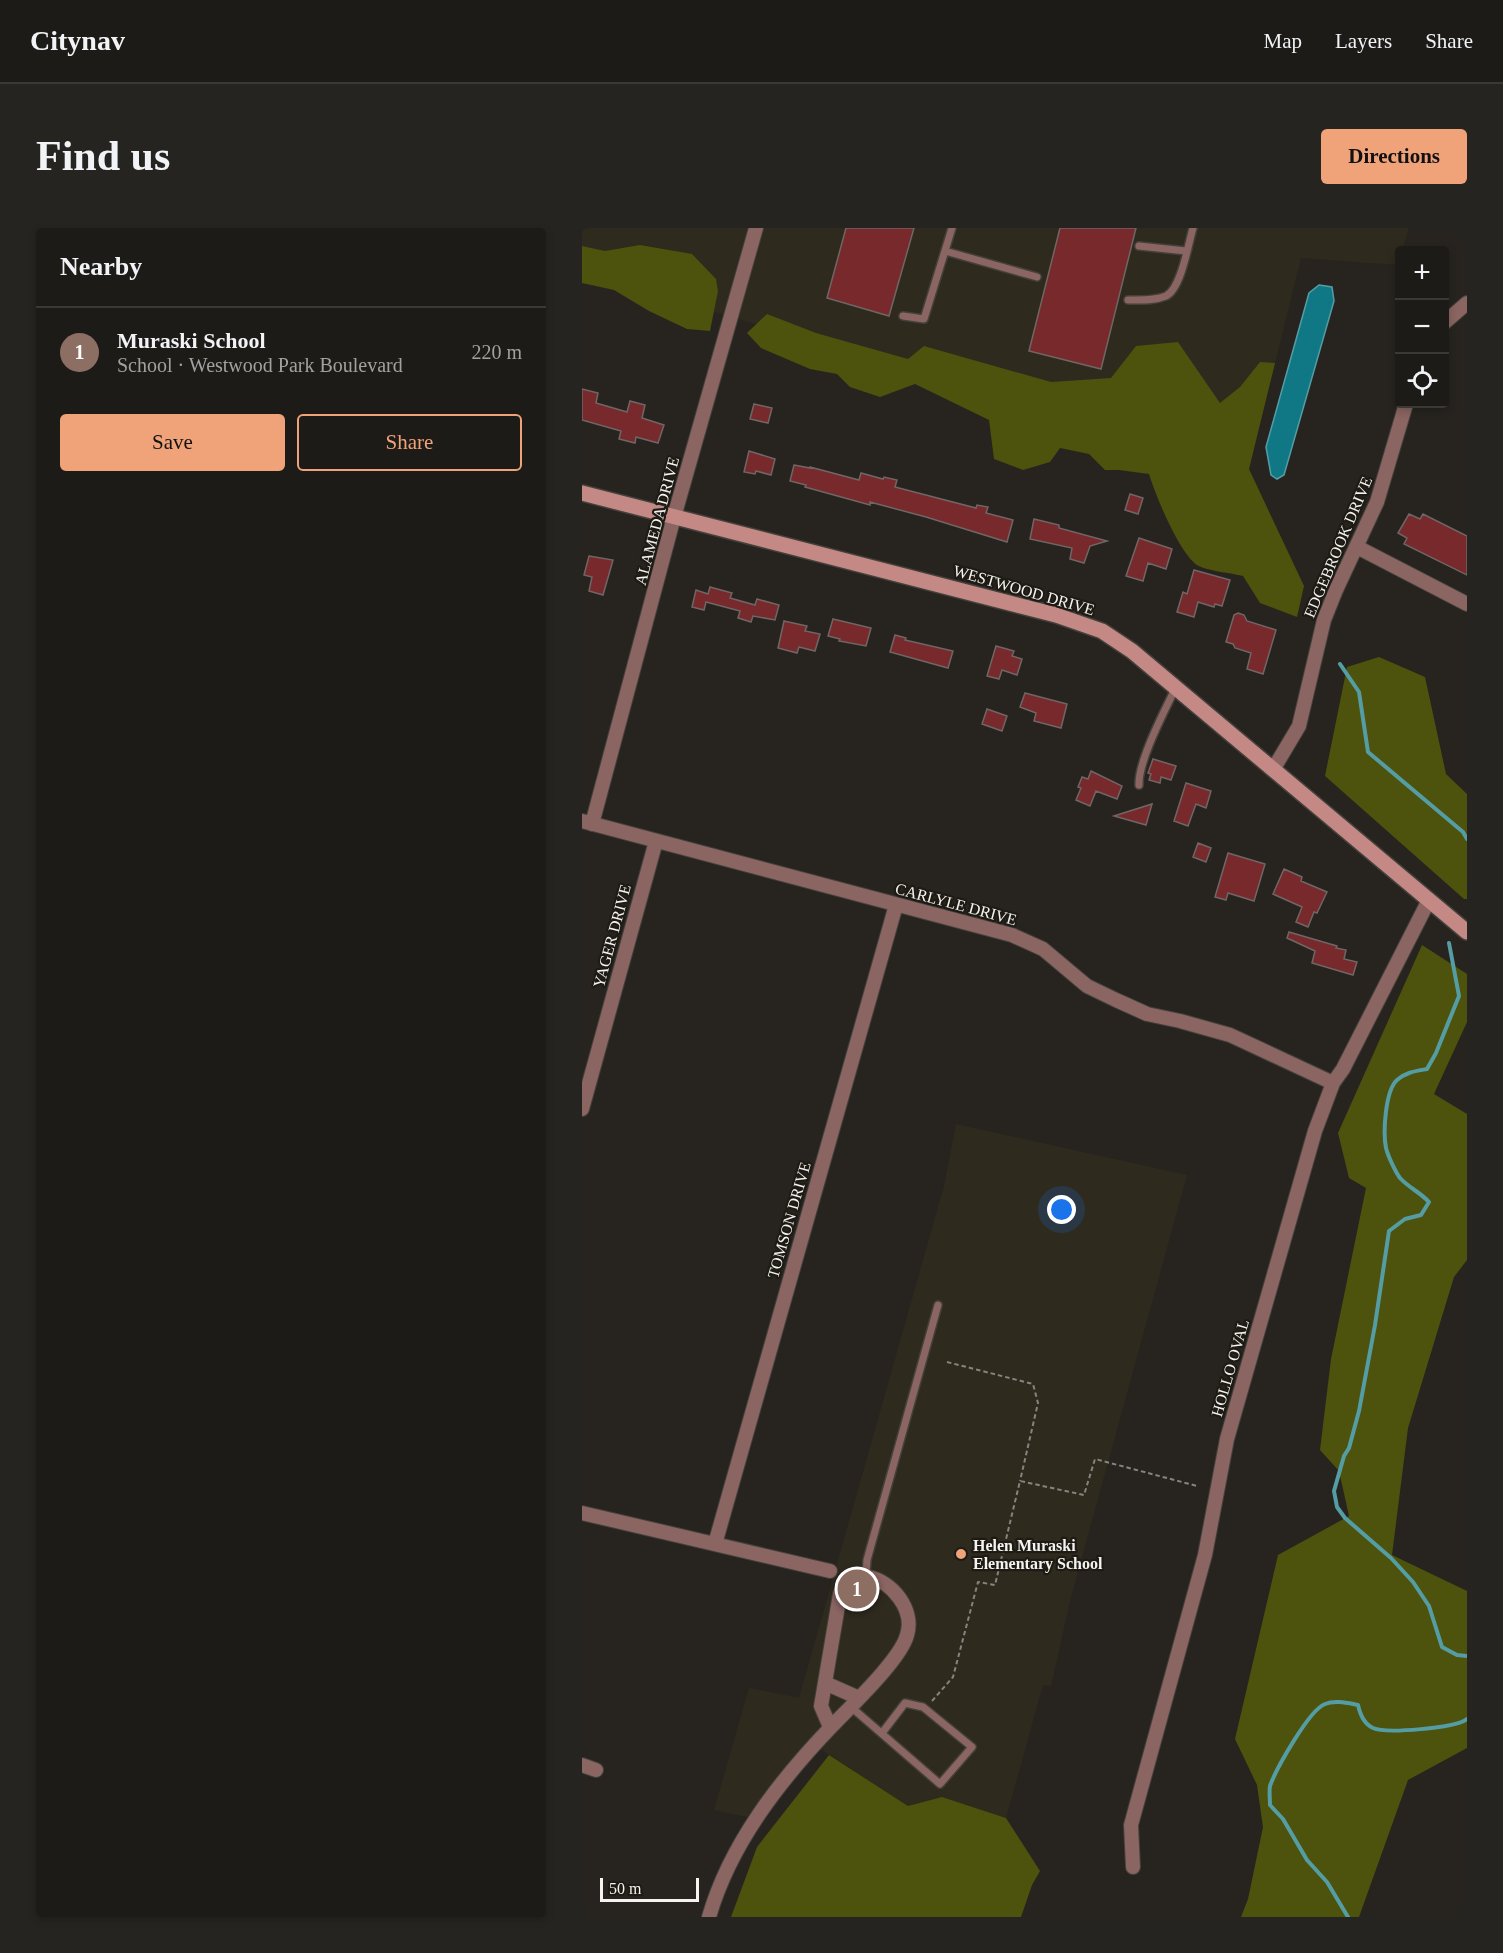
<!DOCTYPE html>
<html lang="en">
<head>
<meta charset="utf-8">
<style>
  :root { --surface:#1d1b17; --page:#252420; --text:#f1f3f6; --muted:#a0a1a1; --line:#3b3936; --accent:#f0a279 }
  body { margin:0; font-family:"Times New Roman",serif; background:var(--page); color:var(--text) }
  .controls { position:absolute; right:18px; top:18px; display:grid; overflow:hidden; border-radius:6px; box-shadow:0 3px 9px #0003 }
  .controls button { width:54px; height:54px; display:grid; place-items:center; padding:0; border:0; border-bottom:2px solid var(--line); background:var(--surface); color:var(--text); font:30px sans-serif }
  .scale { position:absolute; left:18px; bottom:15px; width:99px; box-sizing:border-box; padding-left:6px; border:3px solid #f5f3ef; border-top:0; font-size:16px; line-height:21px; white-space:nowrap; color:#f5f3ef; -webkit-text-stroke:4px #1e1b15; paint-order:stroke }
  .you { position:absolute; left:480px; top:982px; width:21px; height:21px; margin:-15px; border:4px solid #fff; border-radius:50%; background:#1a73e8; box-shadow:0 0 0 9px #1a73e833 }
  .badge { display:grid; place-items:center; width:39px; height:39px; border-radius:50%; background:var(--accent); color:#fff; font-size:20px; font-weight:700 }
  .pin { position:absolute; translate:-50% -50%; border:3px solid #fff; box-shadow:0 2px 6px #0006 }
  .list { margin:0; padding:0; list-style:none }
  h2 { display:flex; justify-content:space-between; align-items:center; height:78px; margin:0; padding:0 24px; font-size:26px }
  h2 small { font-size:20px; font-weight:400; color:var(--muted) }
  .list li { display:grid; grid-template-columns:39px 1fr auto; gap:18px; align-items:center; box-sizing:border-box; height:90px; padding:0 24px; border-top:2px solid var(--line) }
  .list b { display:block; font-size:22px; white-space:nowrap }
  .list p { margin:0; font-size:20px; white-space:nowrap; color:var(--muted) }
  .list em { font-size:20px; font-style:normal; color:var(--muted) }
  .actions { display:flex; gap:12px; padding:18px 24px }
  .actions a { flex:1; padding:14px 0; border:2px solid var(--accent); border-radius:6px; text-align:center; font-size:21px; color:var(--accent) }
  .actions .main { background:var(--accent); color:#111 }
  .icon { flex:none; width:33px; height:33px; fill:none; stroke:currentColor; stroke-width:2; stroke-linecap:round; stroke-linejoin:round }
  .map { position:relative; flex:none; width:885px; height:1689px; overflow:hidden; border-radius:6px }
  header { display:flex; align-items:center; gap:36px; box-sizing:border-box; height:84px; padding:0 30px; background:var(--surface); border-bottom:2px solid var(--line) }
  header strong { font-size:28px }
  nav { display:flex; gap:33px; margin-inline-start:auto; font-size:21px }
  .intro { display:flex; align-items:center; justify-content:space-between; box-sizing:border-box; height:144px; padding:0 36px }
  h1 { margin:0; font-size:42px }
  .button { padding:15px 27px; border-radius:6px; background:var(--accent); color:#111; font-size:21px; font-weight:700 }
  main { display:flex; gap:36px; padding:0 36px }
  aside { flex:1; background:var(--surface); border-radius:6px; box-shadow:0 3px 9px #0003 }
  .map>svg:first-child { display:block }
  .built { fill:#2f2a1e }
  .forest { fill:#4d520d }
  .water { fill:#107885; stroke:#559da5; stroke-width:1.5 }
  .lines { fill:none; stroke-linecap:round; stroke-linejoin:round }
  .stream { stroke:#559da5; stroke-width:4 }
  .building { fill:#77292c; stroke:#6f6665; stroke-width:1.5 }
  .lane-casing { stroke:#44413c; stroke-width:10 }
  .street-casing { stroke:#44413c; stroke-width:16 }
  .secondary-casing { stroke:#44413c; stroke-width:18 }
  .path { stroke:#86847f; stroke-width:2; stroke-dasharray:4.5 3; stroke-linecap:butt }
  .lane { stroke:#8a6562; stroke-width:7 }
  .street { stroke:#8a6562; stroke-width:14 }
  .secondary { stroke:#c48985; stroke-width:15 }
  .poi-dot { fill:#f0a279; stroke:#1e1b15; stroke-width:2 }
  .labels { text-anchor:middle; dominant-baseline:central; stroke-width:4.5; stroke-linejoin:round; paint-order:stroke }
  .street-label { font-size:16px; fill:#f5f3ef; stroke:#1e1b15 }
  .poi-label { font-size:16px; font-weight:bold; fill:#f5f3ef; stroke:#1e1b15; text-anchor:start }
</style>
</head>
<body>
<header>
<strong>Citynav</strong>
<nav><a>Map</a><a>Layers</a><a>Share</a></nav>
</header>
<div class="intro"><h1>Find us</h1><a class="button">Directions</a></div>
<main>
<aside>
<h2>Nearby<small></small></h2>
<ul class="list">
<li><span class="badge" style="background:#8d6e63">1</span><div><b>Muraski School</b><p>School · Westwood Park Boulevard</p></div><em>220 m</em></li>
</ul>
<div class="actions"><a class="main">Save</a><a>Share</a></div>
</aside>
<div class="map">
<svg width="885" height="1689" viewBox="0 0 885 1689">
  <rect width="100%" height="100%" fill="#27241f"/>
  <path class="built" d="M0,0h827l-7,22h-2l-2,15 -97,-7 -52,211 -667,-196z
    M374,896l231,51 -116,422 -20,89 -8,-1 -37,133 -64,-21 -34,9 -100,-65 -57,77 -37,-8 35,-122 50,10 145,-512z"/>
  <path class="forest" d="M58,17l52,9 24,25 2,12 -8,40 -23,-2 -38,-18 -35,-21 -32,-7v-37l23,5z
    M185,86l49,19 92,26 16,-13 127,36 60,-4 25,-32 42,-4 42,61 20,-16 20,-25 15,1 -26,106 55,117 -7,31 -37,-14 -17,-27c-11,-3 -37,-5 -46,-11 -19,-14 -41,-69 -48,-91l-30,-4h-14l-16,-16 -29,-6 -10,14 -27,8 -29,-11 -5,-39 -74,-36 -35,13 -30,-10 -13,-13 -27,-5 -49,-21 -14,-15z
    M797,429l46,20 21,97 21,20v105h-3l-139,-123 22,-109z
    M840,717l45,29v48l-33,72 33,20v146l-13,17 -46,151 -16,127 75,36v157l-59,32 -49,137h-118l7,-18 15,-72 -6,-42 -22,-46 43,-184 71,-39 -10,-45 -19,-21 11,-91 35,-171 -17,-10 -11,-45z
    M247,1527l79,51 34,-9 64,21 34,53 -8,14 -11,32h-290l26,-70z"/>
  <path class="water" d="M737,57l13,2 2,14 -50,174 -7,4 -6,-4 -5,-28 43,-154z"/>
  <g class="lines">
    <path class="stream" d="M758,436l19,28 9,60 95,80 4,7
      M867,715l10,53 -23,57 -9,16c-11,2 -21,3 -30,11 -12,11 -14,53 -11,68 2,8 9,23 14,30 8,9 21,15 29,24l-8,13 -16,4 -16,12 -14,94 -16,86 -10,37 -5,8 -10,35 3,16 8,11 46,40 22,24 16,24 13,41 15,8 10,1
      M766,1689l-21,-35 -20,-22 -24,-41 -13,-14c0,-6 -1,-14 0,-19 6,-17 39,-76 55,-82 10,-4 22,-1 33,1 2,9 6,19 15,23 13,6 83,0 94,-9"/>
  </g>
  <path class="building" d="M264,0h68l-25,88 -62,-18z
    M478,0h76l-35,141 -72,-18z
    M0,161l16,4 -2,10 31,9 3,-11 15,4 -3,13 22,7 -6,18 -22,-6 -1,6 -16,-4 2,-8 -39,-11z
    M172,176l18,4 -4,15 -18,-4z
    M167,223l26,8 -4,16 -15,-4 -1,3 -11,-2z
    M212,237l16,3v-1l49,13 2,-7 22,6 1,-2 13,3 -2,7 81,21 1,-3 11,2 -2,6 27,7 -6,22 -81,-25 -56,-15v3l-65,-18 1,-2 -16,-4z
    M548,266l13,4 -5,16 -13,-4z
    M827,286l11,5 3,-5 44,22v39l-63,-31 3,-6 -9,-5z
    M452,291l25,6v3l48,13 -17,5 -6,17 -14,-4 2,-11 -42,-9z
    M557,310l33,11 -6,20 -18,-6 -5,18 -17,-5z
    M7,328l24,4 -10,35 -14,-4 3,-14 -8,-2z
    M612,342l36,10 -8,26 -7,-2 -1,3 -16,-5 -4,15 -17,-5 6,-20 4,2z
    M128,359l22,6 -2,5 25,7 2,-6 22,6 -4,15 -22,-4 -2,6 -13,-4 2,-7 -34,-9 -2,8 -12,-3 4,-17 12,4z
    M656,385l6,2 3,6 29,9 -13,44 -16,-5 4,-16 -16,-5 -2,-4 -7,-2 8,-27z
    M251,391l38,9 -5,18 -27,-5 1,-2 -12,-3z
    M202,393l23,5 -2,5 15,3 -5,17 -16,-4 -2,6 -19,-5z
    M313,407l11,3 -1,2 48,11 -5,17 -58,-16z
    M414,418l18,5 -2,5 10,3 -5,16 -15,-5 -3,9 -12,-3z
    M443,465l42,11 -6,24 -27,-7 2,-8 -16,-6z
    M405,481l20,7 -5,15 -20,-7z
    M571,531l23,7 -5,14 -10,-3 -1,6 -11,-3 2,-6 -3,-1z
    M509,543l31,15 -5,13 -21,-8 -6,15 -14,-6 5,-12 -3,-1 4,-10 6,2z
    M604,555l25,8 -5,17 -10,-4 -8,22 -14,-5z
    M570,576l-6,21 -32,-9z
    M616,615l13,5 -5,14 -13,-5z
    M646,625l37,11 -11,37 -26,-8 -2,7 -11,-3z
    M702,641l18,8 -1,4 26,11 -10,21 -3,-1 -6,15 -12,-5 6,-15 -29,-13z
    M707,704l48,14 -1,2 10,2 -2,9 13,3 -4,13 -41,-12 3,-12 -28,-13z"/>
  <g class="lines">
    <defs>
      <path id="lane" d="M557,18l47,5
        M363,23l92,26
        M546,72c12,0 26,1 38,-4 15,-7 22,-51 27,-68
        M321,88l21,3 28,-91
        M557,557c-1,-24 26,-75 37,-98
        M284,1348l1,-16 71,-255
        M269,1479l89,77 32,-37 -49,-40 -18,-4 -23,30"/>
      <path id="street" d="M862,95l23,-20
        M775,319l110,57
        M692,540l25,-42 25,-106 12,-30 41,-88 29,-98
        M0,593l430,114 31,14 44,37 29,14 31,14 33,7 50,14 103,48
        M10,596l82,-307 82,-289
        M0,881l74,-268
        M0,1285l248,58
        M133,1316l181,-639
        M243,1455l34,15
        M0,1537l14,5
        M551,1639l-2,-42 74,-270 22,-116 88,-308 18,-48 10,-14 86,-169
        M127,1689c21,-73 71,-137 123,-191 19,-20 69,-67 75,-91 8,-25 -15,-54 -39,-58 -5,-1 -12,1 -18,2l-10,15 -19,112 9,21"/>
      <path id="secondary" d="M0,265l474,122 46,16 30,20 335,281"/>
    </defs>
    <use href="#lane" class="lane-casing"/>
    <use href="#street" class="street-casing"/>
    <use href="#secondary" class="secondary-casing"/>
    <path class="path" d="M365,1134l86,22 5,19 -18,78
      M350,1473l21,-24 25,-95 17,3 25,-104 64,14 11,-36 102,27"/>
    <use href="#lane" class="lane"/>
    <use href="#street" class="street"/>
    <use href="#secondary" class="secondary"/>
  </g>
  <circle class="poi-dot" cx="379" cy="1326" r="6"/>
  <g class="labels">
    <g class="street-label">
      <text transform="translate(75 293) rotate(-75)">ALAMEDA DRIVE</text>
      <text transform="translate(756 319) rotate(-67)">EDGEBROOK DRIVE</text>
      <text transform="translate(442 362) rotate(16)">WESTWOOD DRIVE</text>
      <text transform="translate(374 676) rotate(15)">CARLYLE DRIVE</text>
      <text transform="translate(30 708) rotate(-75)">YAGER DRIVE</text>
      <text transform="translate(207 992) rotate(-74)">TOMSON DRIVE</text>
      <text transform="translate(648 1140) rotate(-74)">HOLLO OVAL</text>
    </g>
    <g class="poi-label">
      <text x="391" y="1317">Helen Muraski<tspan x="391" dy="18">Elementary School</tspan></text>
    </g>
  </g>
</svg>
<div class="controls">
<button>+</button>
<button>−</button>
<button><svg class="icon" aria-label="locate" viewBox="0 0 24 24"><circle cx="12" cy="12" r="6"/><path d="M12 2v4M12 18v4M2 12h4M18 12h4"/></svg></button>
</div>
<div class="scale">50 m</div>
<div class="you"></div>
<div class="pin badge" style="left:275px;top:1361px;background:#8d6e63">1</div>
</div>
</main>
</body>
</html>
